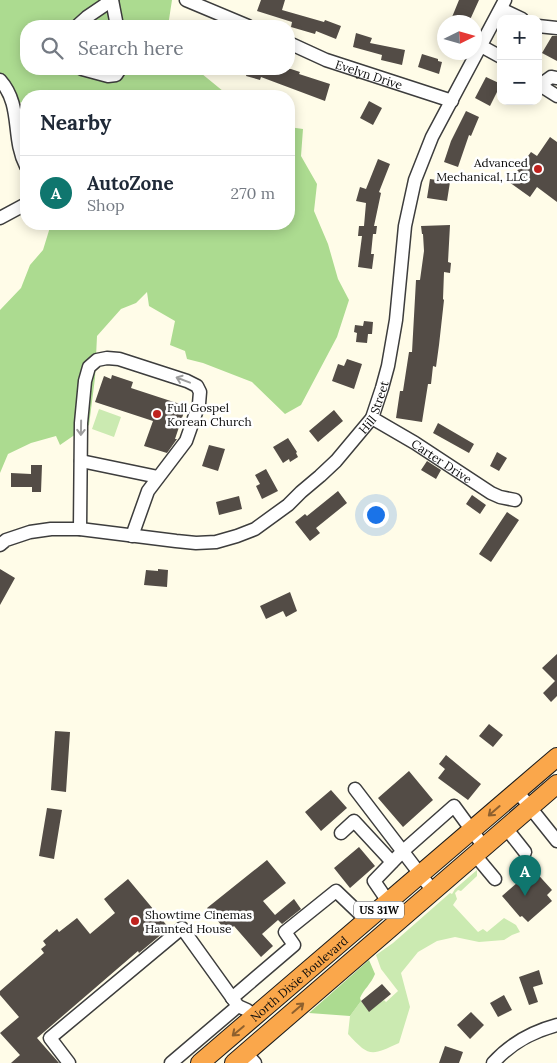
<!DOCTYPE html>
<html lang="en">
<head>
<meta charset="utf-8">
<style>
  :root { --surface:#fff; --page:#f6f6f7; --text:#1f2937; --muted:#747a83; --line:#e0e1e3; --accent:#0f766e }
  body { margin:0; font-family:Lora,serif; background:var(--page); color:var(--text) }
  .controls { position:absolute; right:15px; top:15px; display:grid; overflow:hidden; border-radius:10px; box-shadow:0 2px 12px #0003 }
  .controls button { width:45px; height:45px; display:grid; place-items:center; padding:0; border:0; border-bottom:1px solid var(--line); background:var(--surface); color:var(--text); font:25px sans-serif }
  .compass { position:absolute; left:437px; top:15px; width:45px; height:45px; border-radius:50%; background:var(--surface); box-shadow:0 2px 12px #0003; rotate:85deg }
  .you { position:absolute; left:375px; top:514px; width:18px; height:18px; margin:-12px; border:4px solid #fff; border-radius:50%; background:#1a73e8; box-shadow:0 0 0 8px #1a73e833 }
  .badge { display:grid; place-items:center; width:32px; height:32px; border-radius:50%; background:var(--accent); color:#fff; font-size:16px; font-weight:700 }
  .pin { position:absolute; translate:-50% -41px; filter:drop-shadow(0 1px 2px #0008) }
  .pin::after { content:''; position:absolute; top:26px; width:18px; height:15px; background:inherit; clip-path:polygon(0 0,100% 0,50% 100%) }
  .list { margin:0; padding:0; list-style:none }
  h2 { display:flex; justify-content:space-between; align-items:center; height:65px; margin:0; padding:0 20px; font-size:21px }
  h2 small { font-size:16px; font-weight:400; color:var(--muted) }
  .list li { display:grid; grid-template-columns:32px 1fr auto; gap:15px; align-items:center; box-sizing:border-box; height:75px; padding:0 20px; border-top:1px solid var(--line) }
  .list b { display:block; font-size:19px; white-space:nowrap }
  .list p { margin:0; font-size:16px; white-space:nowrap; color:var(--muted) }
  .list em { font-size:16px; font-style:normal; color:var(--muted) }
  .icon { flex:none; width:28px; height:28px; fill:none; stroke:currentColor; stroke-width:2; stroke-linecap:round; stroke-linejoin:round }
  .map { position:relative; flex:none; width:557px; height:1063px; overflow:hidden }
  .search { position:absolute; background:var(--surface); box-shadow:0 2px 12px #0003; left:20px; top:20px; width:275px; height:55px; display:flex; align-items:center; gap:12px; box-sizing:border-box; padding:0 18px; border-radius:20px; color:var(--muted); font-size:19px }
  .panel { position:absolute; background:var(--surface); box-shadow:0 2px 12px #0003; left:20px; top:90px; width:275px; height:140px; border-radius:20px }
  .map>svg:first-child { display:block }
  .green { fill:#cbeab1 }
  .forest { fill:#acdb90 }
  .building { fill:#534c46 }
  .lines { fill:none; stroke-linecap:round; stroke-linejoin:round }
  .minor-casing { stroke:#3d3d3d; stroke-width:15 }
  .highway-casing { stroke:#1b1b1b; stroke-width:20 }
  .minor { stroke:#fff; stroke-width:12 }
  .highway { stroke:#faa74b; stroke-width:18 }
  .oneway { stroke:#9d9d9d }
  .oneway2 { stroke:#8e602e }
  .poi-dot { fill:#be221e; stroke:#fff; stroke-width:2 }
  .labels { text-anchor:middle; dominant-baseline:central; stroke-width:5; stroke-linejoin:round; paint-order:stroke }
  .shield { fill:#fff; stroke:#545454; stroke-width:1 }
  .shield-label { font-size:11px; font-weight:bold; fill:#0a0a0a }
  .street-label { font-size:12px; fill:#0a0a0a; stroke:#fff }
  .poi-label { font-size:12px; fill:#0a0a0a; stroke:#fff; text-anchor:start }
</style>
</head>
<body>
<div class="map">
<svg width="557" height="1063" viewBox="0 0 557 1063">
  <rect width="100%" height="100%" fill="#fffce8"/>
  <path class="green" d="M99,409l22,8 -7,20 -22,-8z
    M477,870v6l-16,15 -3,-1 -3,3 2,6 -4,6 25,27 5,-3 4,3 17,-14 12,7 4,7 -8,3 -8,5 -25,2 -24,-5 -18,4 -19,11 -17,21 9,34 -11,36c-28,13 -30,14 -51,-9l2,-18 11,-15 8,10 15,-11 2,2 12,-11 -17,-22 -5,-14 17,-12 57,-50 2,1 3,-5z"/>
  <path class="forest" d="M0,0h172l-4,26h-142v43h170l33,27h-184l-12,-2 -2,2h-5l-2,6 -6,1 -9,-20 -9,-10z
    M289,127l14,2 -2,27 16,28 -3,27 14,33 10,35 11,21 -12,37 -36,68 -16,9 -33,-32 -49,-19 -16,-4 -2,-8 -15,-6 5,-24 -26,-15 -2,-14 -11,11 -15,6 -24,27 -2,42 -6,47 -29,20 -4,-9 -25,7 -23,11 -8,19v-163l21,-22 9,-23 13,-15 8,-26h238z
    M369,960l6,14c-4,10 -11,15 -15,24l1,3 -11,15 -41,-3z"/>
  <path class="building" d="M261,0h24l-3,10 42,12 1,-2 16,6 -5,13 -20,-8 -1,3 -24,-7 1,-5 -35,-11z
    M459,0h20l-10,22h-19z
    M356,33l16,5 -2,5 35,7 -3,15 -21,-5 1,-5 -29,-8z
    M552,36h5v25l-15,-8z
    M422,54l16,5v2l4,1 -3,12 -21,-7z
    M241,69h50l9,3 -1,2 31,10 -5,17 -64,-24 -1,3 -14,-4 1,-4z
    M486,77l15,7 -11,22 -15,-8z
    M369,101l13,7 -9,17 -13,-7z
    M466,111l13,6 -8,19 -2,-1 -11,32 -14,-5 7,-21z
    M550,137l7,5v60l-20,-15 -7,10 -21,-15 22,-30 6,4z
    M378,159l12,5 -11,28 2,1 -7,33h3l-1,8h-3l-2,20h3l-2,15 -14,-2 4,-31h-4l1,-10h5l2,-23 -10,-2 4,-14 6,2z
    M430,179l20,3 -3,19 -20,-3z
    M450,225l-2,37 3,1 -1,10 -6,-1 -1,27 1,1 -5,45 -3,22 -3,-1 -2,18h-3l-6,38 -26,-4 4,-27h3l6,-39h3l4,-72h4l4,-29 -1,-17h-1l-1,-8z
    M364,321l9,1 -1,12h-4l-1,9 -11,-1 1,-9 -3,-1 1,-7 8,1z
    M347,359l15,5 -8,25 -22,-8 6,-17 6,2z
    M112,375l21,7 -2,6 55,18 -11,33h2l-10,14 -23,-7 9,-25 -58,-19 9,-26 7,3z
    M334,410l9,11 -25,21 -9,-11z
    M438,423l36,21 -5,9 -36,-20z
    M288,438l9,14 -1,1 2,4 -8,5 -1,-3 -6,4 -10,-16z
    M209,445l16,4 -7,22 -16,-5z
    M497,452l10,6 -8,13 -9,-5z
    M427,461l14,9 -5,9 -15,-9z
    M31,465h11l-1,27h-9v-5h-21v-14l20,1z
    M266,469l12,22 -16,8 -6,-13 4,-2 -5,-9z
    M338,491l9,12 -31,25 4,5 -10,8 -15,-19 10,-8 2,2z
    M472,495l14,10 -6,9 -14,-10z
    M239,496l3,13 -23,6 -3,-13z
    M507,512l12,8 -28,42 -12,-8z
    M0,569l15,9 -15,27z
    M158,569l10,1 -1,17 -23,-2 2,-15 12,1z
    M290,592l7,19 -11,6 -3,-6 -17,8 -6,-13z
    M557,654v42l-6,6 -8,-9 12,-12 -13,-13z
    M489,724l14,11 -10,12 -14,-11z
    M55,731l15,1 -4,60 -15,-2z
    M446,755l35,29 -13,16 -30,-22 7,-9 -6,-5z
    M409,771l24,29 -30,27 -25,-29z
    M331,790l16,18 -26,23 -16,-19z
    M47,808l15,2 -8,49 -15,-3z
    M359,847l16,19 -25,22 -16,-20z
    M267,860l19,23 -23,18 12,14 19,-16 7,10 -19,15 -4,-4 -16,14 11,12 -12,11 -27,-31 -7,6 -20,-24z
    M533,869l19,21 -5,5 5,6 -24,21 -6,-6 -2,1 -18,-21z
    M128,879l41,49 -30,25 -1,-2 -101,87 22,25h-48l9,-8 -20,-22 19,-16 -19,-22v-4l44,-38 -3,-4 5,-4 -3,-4 14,-12 2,3 18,-14 13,16 25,-21 -11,-14z
    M539,970l4,14 -10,3 5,15 -9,3 -10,-28z
    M382,984l9,10 -22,18 -8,-11z
    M504,995l8,15 -14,7 -8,-14z
    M471,1012l13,13 -14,14 -13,-14z
    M445,1046l18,6 -4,11h-20z"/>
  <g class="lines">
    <defs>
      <g id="minor">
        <path d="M112,0l5,26"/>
        <path d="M186,0l62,26"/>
        <path d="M501,9l21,10"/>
        <path d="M77,26l10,-9 25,-17"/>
        <path d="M538,26l19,2"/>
        <path id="s1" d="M289,43l37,17 126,41"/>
        <path d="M481,46l20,11"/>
        <path d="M82,69l26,7 8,-1 4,-6"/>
        <path d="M0,80c23,26 11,57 26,86"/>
        <path d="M538,84l19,12"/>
        <path d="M540,85l11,-8 6,1"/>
        <path d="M0,218l26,-14"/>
        <path id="s2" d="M372,418l43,25 76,50 9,4 15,3"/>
        <path d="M81,461l77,16"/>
        <path d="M80,529l1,-106 4,-42 4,-14 8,-7 10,-2 12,1 68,22 10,5 3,6 -1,12 -13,37 -38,50 -16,45"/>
        <path id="s3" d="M0,545l6,-5 24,-8 21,-3h29l96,12 20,2 20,-1 21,-6 18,-7 33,-24 13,-13 19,-16 16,-15 36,-43 10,-30 6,-22 8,-46 9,-94 10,-46 17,-43 73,-137"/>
        <path d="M355,789l78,102"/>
        <path d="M517,791l40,50"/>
        <path d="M506,828l19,24"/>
        <path d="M341,833l13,-12 38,41"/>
        <path d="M475,855l20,24"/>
        <path d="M400,919l-26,-38 29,-30 51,-45 30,41"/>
        <path d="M232,998l62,-53 -9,-13 51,-41 23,22 6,8"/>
        <path d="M246,1053l9,10"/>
        <path d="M69,1063l-19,-25 132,-110 56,78 9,4 7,8"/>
        <path d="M171,1063l67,-57"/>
        <path d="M493,1063c18,-20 38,-31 64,-38"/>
      </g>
      <g id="highway">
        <path id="s4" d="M200,1063l357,-306"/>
        <path d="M234,1063l323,-279"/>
      </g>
    </defs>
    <use href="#minor" class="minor-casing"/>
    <use href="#highway" class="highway-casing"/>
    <use href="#minor" class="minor"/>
    <use href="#highway" class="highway"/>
  </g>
  <defs><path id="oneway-shaft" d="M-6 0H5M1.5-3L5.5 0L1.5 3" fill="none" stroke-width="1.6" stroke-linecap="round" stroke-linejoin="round" transform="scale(1.25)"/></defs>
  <g class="oneway">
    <use href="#oneway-shaft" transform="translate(183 380) rotate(-159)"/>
    <use href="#oneway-shaft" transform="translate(81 428) rotate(91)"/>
  </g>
  <g class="oneway2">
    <use href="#oneway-shaft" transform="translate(494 811) rotate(139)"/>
    <use href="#oneway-shaft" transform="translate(298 1008) rotate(-41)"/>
    <use href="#oneway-shaft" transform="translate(238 1031) rotate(140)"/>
  </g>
  <g class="poi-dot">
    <circle cx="538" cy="169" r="5"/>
    <circle cx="157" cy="414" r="5"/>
    <circle cx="135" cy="921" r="5"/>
  </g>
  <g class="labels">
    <rect class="shield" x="354" y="901.5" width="50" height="17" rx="4"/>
    <g class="shield-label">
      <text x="379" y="910">US 31W</text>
    </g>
    <g class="street-label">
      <text stroke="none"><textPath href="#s1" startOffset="86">Evelyn Drive</textPath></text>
      <text stroke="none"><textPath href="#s3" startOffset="434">Hill Street</textPath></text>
      <text stroke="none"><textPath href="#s2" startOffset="82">Carter Drive</textPath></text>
      <text stroke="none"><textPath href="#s4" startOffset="130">North Dixie Boulevard</textPath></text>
    </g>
    <g class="poi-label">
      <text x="528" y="162" text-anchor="end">Advanced<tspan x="528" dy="14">Mechanical, LLC</tspan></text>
      <text x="167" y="407">Full Gospel<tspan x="167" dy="14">Korean Church</tspan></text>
      <text x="145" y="914">Showtime Cinemas<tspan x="145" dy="14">Haunted House</tspan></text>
    </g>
  </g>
</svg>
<div class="controls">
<button>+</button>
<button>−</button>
</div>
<svg class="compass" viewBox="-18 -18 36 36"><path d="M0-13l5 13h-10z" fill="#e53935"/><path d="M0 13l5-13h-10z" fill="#747a83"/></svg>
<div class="you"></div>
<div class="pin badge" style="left:525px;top:896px">A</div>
<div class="search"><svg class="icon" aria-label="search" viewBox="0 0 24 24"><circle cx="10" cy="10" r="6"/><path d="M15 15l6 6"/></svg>Search here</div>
<section class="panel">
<h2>Nearby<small></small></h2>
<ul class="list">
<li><span class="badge">A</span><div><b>AutoZone</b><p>Shop</p></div><em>270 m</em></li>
</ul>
</section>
</div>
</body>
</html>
